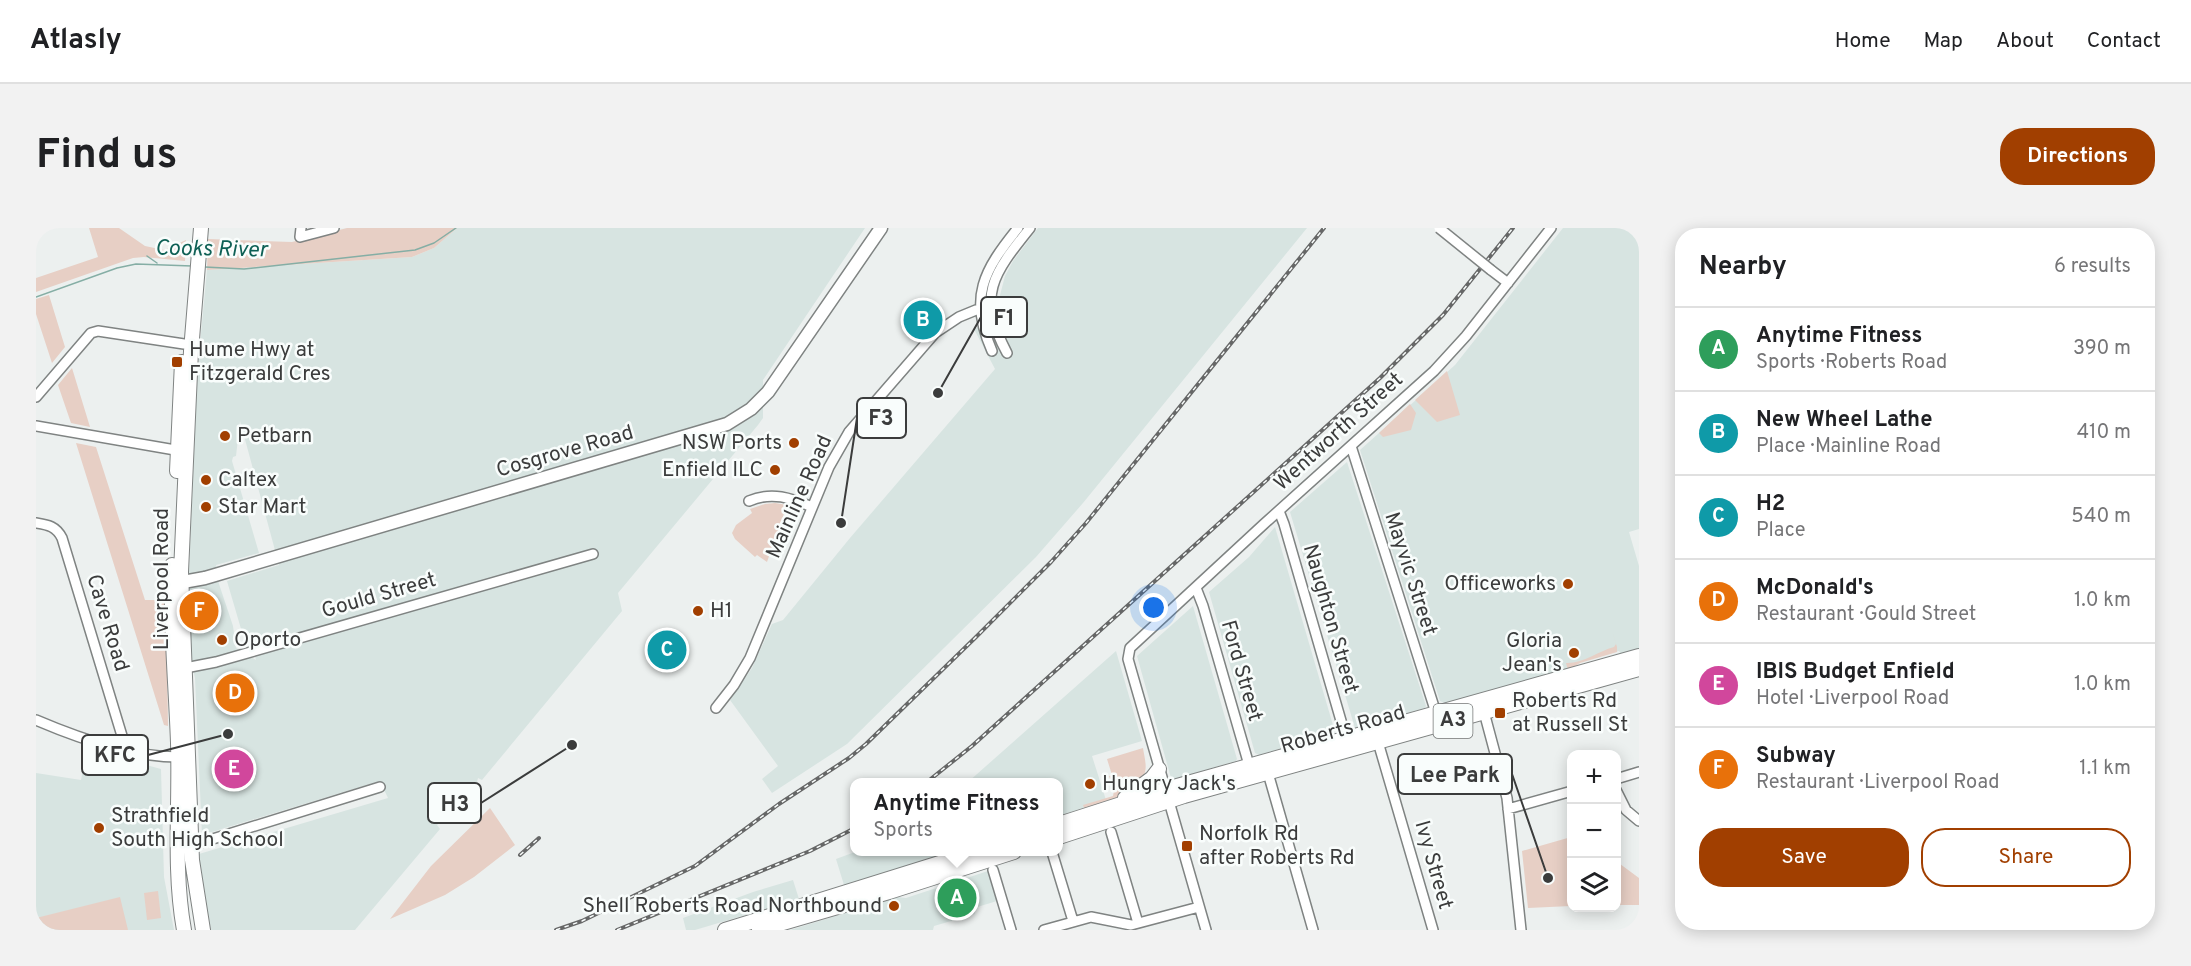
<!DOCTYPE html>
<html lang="en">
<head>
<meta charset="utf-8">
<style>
  :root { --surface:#fff; --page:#f2f2f2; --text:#202124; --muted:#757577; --line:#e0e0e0; --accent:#a13f00 }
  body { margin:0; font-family:Overpass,sans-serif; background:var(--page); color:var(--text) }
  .controls { position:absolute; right:18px; bottom:18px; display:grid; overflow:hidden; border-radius:12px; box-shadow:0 3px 15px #0003 }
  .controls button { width:54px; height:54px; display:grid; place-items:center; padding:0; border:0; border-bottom:2px solid var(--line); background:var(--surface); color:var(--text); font:30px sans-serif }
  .you { position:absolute; left:1118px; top:380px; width:21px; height:21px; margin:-15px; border:4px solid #fff; border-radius:50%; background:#1a73e8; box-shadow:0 0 0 9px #1a73e833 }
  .badge { display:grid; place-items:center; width:39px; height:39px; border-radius:50%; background:var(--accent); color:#fff; font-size:20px; font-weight:700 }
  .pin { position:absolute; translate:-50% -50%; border:3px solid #fff; box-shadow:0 2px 6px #0006 }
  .popup { position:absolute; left:814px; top:550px; width:213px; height:78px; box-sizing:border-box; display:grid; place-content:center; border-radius:12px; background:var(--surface); filter:drop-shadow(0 2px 4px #0005); font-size:20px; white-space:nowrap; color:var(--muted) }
  .popup b { font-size:22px; color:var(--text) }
  .popup::after { content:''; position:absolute; left:50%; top:100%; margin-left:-12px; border:12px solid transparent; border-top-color:var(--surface) }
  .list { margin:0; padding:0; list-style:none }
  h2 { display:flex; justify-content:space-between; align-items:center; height:78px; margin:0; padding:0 24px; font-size:26px }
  h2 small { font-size:20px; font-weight:400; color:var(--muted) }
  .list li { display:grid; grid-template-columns:39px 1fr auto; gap:18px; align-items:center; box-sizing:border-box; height:84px; padding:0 24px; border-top:2px solid var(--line) }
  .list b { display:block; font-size:22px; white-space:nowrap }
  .list p { margin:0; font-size:20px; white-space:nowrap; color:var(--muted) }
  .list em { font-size:20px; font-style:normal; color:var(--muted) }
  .actions { display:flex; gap:12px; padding:18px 24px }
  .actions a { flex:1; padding:14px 0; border:2px solid var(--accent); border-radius:24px; text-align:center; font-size:21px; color:var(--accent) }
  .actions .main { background:var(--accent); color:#fff }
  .icon { flex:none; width:33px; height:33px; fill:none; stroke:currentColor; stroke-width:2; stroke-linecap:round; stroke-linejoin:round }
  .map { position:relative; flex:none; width:1603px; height:702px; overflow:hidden; border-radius:24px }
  header { display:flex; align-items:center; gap:36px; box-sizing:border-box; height:84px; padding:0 30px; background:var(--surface); border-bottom:2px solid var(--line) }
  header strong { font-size:28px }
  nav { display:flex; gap:33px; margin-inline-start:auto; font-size:21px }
  .intro { display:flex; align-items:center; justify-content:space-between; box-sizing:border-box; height:144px; padding:0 36px }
  h1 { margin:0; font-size:42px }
  .button { padding:15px 27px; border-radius:24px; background:var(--accent); color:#fff; font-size:21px; font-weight:700 }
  main { display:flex; gap:36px; padding:0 36px }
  aside { flex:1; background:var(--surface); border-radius:24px; box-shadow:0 3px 15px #0003 }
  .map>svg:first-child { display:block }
  .built { fill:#d7e4e1; fill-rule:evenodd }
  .green { fill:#e7cfc5 }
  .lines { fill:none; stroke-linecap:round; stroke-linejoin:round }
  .stream { stroke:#85aea5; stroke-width:1.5 }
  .minor-casing { stroke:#7f8382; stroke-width:12 }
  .major-casing { stroke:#7f8382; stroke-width:15 }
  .highway-casing { stroke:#7f8382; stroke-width:16 }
  .minor { stroke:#fff; stroke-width:9 }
  .major { stroke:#fff; stroke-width:12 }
  .highway { stroke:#fff; stroke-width:14 }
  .rail-casing { stroke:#666767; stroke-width:4 }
  .rail { stroke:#f9fdfc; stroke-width:1.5; stroke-dasharray:4.5; stroke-linecap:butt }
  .minor-bridge-casing { stroke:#7f8382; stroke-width:12; stroke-linecap:butt }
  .minor-bridge { stroke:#fff; stroke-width:9 }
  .poi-dot { fill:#a13f00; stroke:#f9fdfc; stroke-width:2 }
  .labels { text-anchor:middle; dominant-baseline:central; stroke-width:5; stroke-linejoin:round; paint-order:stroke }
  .shield { fill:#f9fdfc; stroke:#747676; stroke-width:1.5 }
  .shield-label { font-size:20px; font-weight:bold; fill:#3b3c3c }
  .poi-label { font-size:21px; fill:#3b3c3c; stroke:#f9fdfc; text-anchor:start }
  .street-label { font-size:21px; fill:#3b3c3c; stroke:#f9fdfc }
  .water-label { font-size:22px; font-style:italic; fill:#0e6055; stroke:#f9fdfc }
  .leader { fill:none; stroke:#3b3c3c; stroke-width:2 }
  .callout-dot { fill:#3b3c3c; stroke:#f9fdfc; stroke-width:2 }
  .callout { fill:#f9fdfc; stroke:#3b3c3c; stroke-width:2 }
  .callout-label { font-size:22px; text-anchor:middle; font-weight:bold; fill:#3b3c3c }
</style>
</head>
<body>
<header>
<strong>Atlasly</strong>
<nav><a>Home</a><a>Map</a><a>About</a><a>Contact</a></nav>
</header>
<div class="intro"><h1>Find us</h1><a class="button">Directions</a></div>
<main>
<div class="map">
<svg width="1603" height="702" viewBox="0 0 1603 702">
  <rect width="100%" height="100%" fill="#ecf0ef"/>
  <path class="built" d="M421,0h408l-102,152v38l-5,7 -140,168 4,18 -140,169 -4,-2 -2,8 -21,24 -18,15 3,4 -85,101h-144l-11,-57 -1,-19 189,-56 -8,-17 -178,54 -7,-157 -4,-17 -2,-88 7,-165 -2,-1 13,-137 205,-13 22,-9zM204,193l39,144 -52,16 19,65 5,-3 5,17 -20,-12 -3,-22 -14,-42 -3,-19 43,-12 -27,-92 1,-4 3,-1z
    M1002,0h269l-224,275 -47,54 -189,187 -75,49 -10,-14 16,-13 -48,-66 22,-32 20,-44 11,-4 67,-82 145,-169 -21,-40 26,-10 -1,-20 6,-23 8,-15z
    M1527,0h76v301l-10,3 10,34v83l-18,5 -2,-3 -43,12 -2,4 -129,36 -5,-2 -80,-251 95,-85z
    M1311,234l79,244 -1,2 -70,20 -65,-216z
    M1239,299l60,205 -76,23 -4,-2 -46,-161 40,-35z
    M1157,378l44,153 -1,2 -61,18 -4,-1 -34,-122z
    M1080,423l26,90 -50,15 14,44 -47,16v-34h-91z
    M51,521l74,20 3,108 10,53h-138v-157l45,7z
    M819,624h95l-106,33 -8,-26z
    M952,643l9,30 -23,7 1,6 -41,12 -1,4h-143l108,-33 8,1z
    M757,652l6,19 -104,31h-9l-3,-12 70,-26z"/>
  <path class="green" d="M53,0h30l26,18 19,4 22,-10 -1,21 -41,-4 -11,1 -97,34v-14l62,-21z
    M311,0h110l-23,20 -22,9 -205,13 1,-31 84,3z
    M13,67l16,52 -13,16 -16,-49v-15z
    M36,140l18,59 -19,-4 -13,-38z
    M1411,143l13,44 -23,7 -22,-22z
    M1374,176l6,9 -5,17 -28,7 -4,-4z
    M40,215l20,4 49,153h21l2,126 -4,-1z
    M739,275l12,2 -20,57 -10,-7 -2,2 -20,-18 -3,-6 4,-8 16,-12 -2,-4 15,-5z
    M1576,403l5,16v5l-37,11 -12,7 -2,-7c17,1 32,-12 48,-16l2,-3z
    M1107,520c1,7 4,17 2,24 -6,22 -42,32 -60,39l-2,-6 30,-9 1,-5 -5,-15 3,-1 -5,-16z
    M454,580l25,37 -41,32 -29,18 -55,24 41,-53z
    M1535,609v69l-43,2 -6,-57z
    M1580,633l23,17v27h-22z
    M122,663l3,27 -14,2 -3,-27z
    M84,669l8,33h-92v-12z"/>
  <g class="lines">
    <path class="stream" d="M111,28l10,7
      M169,39l39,2 171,-19 19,-7 22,-15
      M0,69l81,-29 19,-4 56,2"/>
    <defs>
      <path id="minor" d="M265,0l-1,9 34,-9
        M1455,42l17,13
        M956,123c-24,-54 -8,-81 26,-123
        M971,125c-31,-58 -14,-79 23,-125
        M0,169l55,-64 7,-2 86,13
        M0,198l145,25
        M1315,218l85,267
        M713,273c23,-10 42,-3 63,6
        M1243,283l5,13 62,214
        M0,295c12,2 20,3 26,15l64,211
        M1160,360l7,18 46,159
        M144,441l36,-7 377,-108
        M680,480l18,-23 16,-27 79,-191 20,-35 86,-99 24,-16 17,-7 15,-2
        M1448,484l23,86 14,132
        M0,492c42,18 96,37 142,37
        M1342,514l55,188
        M1232,545l45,157
        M1580,551l23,-7
        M1580,562l10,20 13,11
        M1472,581l64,-18
        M1075,604l27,91
        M151,619l193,-60
        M1016,624l21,69
        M957,642l18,60
        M1008,702l47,-13 40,8 68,-18
        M1170,702l-78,-271 2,-11 134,-124 170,-153 32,-35 85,-108"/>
      <path id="major" d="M136,356l33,-6 522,-154 24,-15 17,-17 113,-164"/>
      <path id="highway" d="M165,0l-10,123 -10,221 11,288 11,70
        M141,243l5,-109
        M136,337c-2,60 4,119 6,178 2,62 -5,126 6,187
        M1089,570l27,-20 7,-9
        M1023,596l118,-38 462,-130
        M1023,609l125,-41 455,-127
        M689,702l250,-78
        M723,702l130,-38 125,-40"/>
    </defs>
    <use href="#minor" class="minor-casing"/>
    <use href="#major" class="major-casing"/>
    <use href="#highway" class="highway-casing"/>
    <use href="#minor" class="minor"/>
    <use href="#major" class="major"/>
    <use href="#highway" class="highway"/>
    <defs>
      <path id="rail" d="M891,554l45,-36 408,-368 63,-63 70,-87
        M484,627l19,-17
        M520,702l26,-9 113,-55 84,-62 70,-46 17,-14 110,-107 75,-75 35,-39 238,-295
        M581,702l193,-79 45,-23"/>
    </defs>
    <use href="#rail" class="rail-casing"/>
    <use href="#rail" class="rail"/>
    <defs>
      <path id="minor-bridge" d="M1403,0l52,42"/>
    </defs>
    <use href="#minor-bridge" class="minor-bridge-casing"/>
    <use href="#minor-bridge" class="minor-bridge"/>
  </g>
  <g class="poi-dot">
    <rect x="135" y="128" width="12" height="12" rx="3"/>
    <circle cx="189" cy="208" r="6"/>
    <circle cx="758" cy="215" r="6"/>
    <circle cx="739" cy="242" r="6"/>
    <circle cx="170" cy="252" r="6"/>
    <circle cx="170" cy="279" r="6"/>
    <circle cx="1532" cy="356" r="6"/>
    <circle cx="662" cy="383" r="6"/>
    <circle cx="186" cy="412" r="6"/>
    <circle cx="1538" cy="425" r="6"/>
    <rect x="1458" y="479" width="12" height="12" rx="3"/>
    <circle cx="1054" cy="556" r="6"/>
    <circle cx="63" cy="600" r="6"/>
    <rect x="1145" y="612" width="12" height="12" rx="3"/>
    <circle cx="858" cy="678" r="6"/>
  </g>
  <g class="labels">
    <rect class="shield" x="1397.5" y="476" width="39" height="34" rx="4.5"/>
    <g class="shield-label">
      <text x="1417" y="493">A3</text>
    </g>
    <g class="poi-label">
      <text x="153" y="122">Hume Hwy at<tspan x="153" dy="24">Fitzgerald Cres</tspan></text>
      <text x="201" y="208">Petbarn</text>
      <text x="746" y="215" text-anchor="end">NSW Ports</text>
      <text x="727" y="242" text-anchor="end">Enfield ILC</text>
      <text x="182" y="252">Caltex</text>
      <text x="182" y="279">Star Mart</text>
      <text x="1520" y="356" text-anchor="end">Officeworks</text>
      <text x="674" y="383">H1</text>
      <text x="198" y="412">Oporto</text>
      <text x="1526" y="413" text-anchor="end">Gloria<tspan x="1526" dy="24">Jean's</tspan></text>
      <text x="1476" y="473">Roberts Rd<tspan x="1476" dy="24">at Russell St</tspan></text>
      <text x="1066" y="556">Hungry Jack's</text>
      <text x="75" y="588">Strathfield<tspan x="75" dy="24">South High School</tspan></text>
      <text x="1163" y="606">Norfolk Rd<tspan x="1163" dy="24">after Roberts Rd</tspan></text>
      <text x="846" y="678" text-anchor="end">Shell Roberts Road Northbound</text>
    </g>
    <g class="street-label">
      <text transform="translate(1303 204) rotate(-42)">Wentworth Street</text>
      <text transform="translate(529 224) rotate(-16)">Cosgrove Road</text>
      <text transform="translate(764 269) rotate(-66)">Mainline Road</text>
      <text transform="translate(1374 346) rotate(72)">Mayvic Street</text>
      <text transform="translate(126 351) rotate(-90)">Liverpool Road</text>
      <text transform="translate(343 368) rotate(-16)">Gould Street</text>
      <text transform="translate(1294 391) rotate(74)">Naughton Street</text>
      <text transform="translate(71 395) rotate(73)">Cave Road</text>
      <text transform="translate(1205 443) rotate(74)">Ford Street</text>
      <text transform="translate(1307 502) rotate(-16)">Roberts Road</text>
      <text transform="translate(1397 637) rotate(74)">Ivy Street</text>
    </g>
    <g class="water-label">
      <text transform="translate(175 22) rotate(1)">Cooks River</text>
    </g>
  </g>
  <path class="leader" d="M902 165L945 89M805 295L821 190M192 506L112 527M1512 650L1476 546M536 517L445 575"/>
  <g class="callout-dot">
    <circle cx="902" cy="165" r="6"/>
    <circle cx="805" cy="295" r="6"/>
    <circle cx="192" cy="506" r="6"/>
    <circle cx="1512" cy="650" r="6"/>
    <circle cx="536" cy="517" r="6"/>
  </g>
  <g class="callout">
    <rect x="945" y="69" width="46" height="40" rx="6"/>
    <rect x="821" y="170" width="49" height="40" rx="6"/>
    <rect x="46" y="507" width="66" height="40" rx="6"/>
    <rect x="1362" y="526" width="114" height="40" rx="6"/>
    <rect x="392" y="555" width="53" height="40" rx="6"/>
  </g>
  <g class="callout-label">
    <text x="968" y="97">F1</text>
    <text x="845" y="197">F3</text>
    <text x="79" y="534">KFC</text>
    <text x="1419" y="554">Lee Park</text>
    <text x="419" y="583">H3</text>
  </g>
</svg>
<div class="controls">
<button>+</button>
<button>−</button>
<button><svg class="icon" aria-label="layers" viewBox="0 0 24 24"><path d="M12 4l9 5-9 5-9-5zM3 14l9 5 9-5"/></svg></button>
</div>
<div class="you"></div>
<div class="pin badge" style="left:921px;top:670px;background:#2e9e5b">A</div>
<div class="popup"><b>Anytime Fitness</b>Sports</div>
<div class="pin badge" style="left:887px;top:92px;background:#0f9aa8">B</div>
<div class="pin badge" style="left:631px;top:422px;background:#0f9aa8">C</div>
<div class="pin badge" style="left:199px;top:465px;background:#e8710a">D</div>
<div class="pin badge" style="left:198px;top:541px;background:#d1479c">E</div>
<div class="pin badge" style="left:163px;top:383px;background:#e8710a">F</div>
</div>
<aside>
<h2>Nearby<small>6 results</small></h2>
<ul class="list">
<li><span class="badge" style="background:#2e9e5b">A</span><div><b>Anytime Fitness</b><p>Sports · Roberts Road</p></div><em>390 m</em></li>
<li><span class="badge" style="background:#0f9aa8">B</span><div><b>New Wheel Lathe</b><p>Place · Mainline Road</p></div><em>410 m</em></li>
<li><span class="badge" style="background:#0f9aa8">C</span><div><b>H2</b><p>Place</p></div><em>540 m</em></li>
<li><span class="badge" style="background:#e8710a">D</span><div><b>McDonald's</b><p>Restaurant · Gould Street</p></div><em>1.0 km</em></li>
<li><span class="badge" style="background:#d1479c">E</span><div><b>IBIS Budget Enfield</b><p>Hotel · Liverpool Road</p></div><em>1.0 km</em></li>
<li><span class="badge" style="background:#e8710a">F</span><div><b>Subway</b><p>Restaurant · Liverpool Road</p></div><em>1.1 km</em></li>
</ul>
<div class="actions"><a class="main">Save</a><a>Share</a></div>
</aside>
</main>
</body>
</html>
